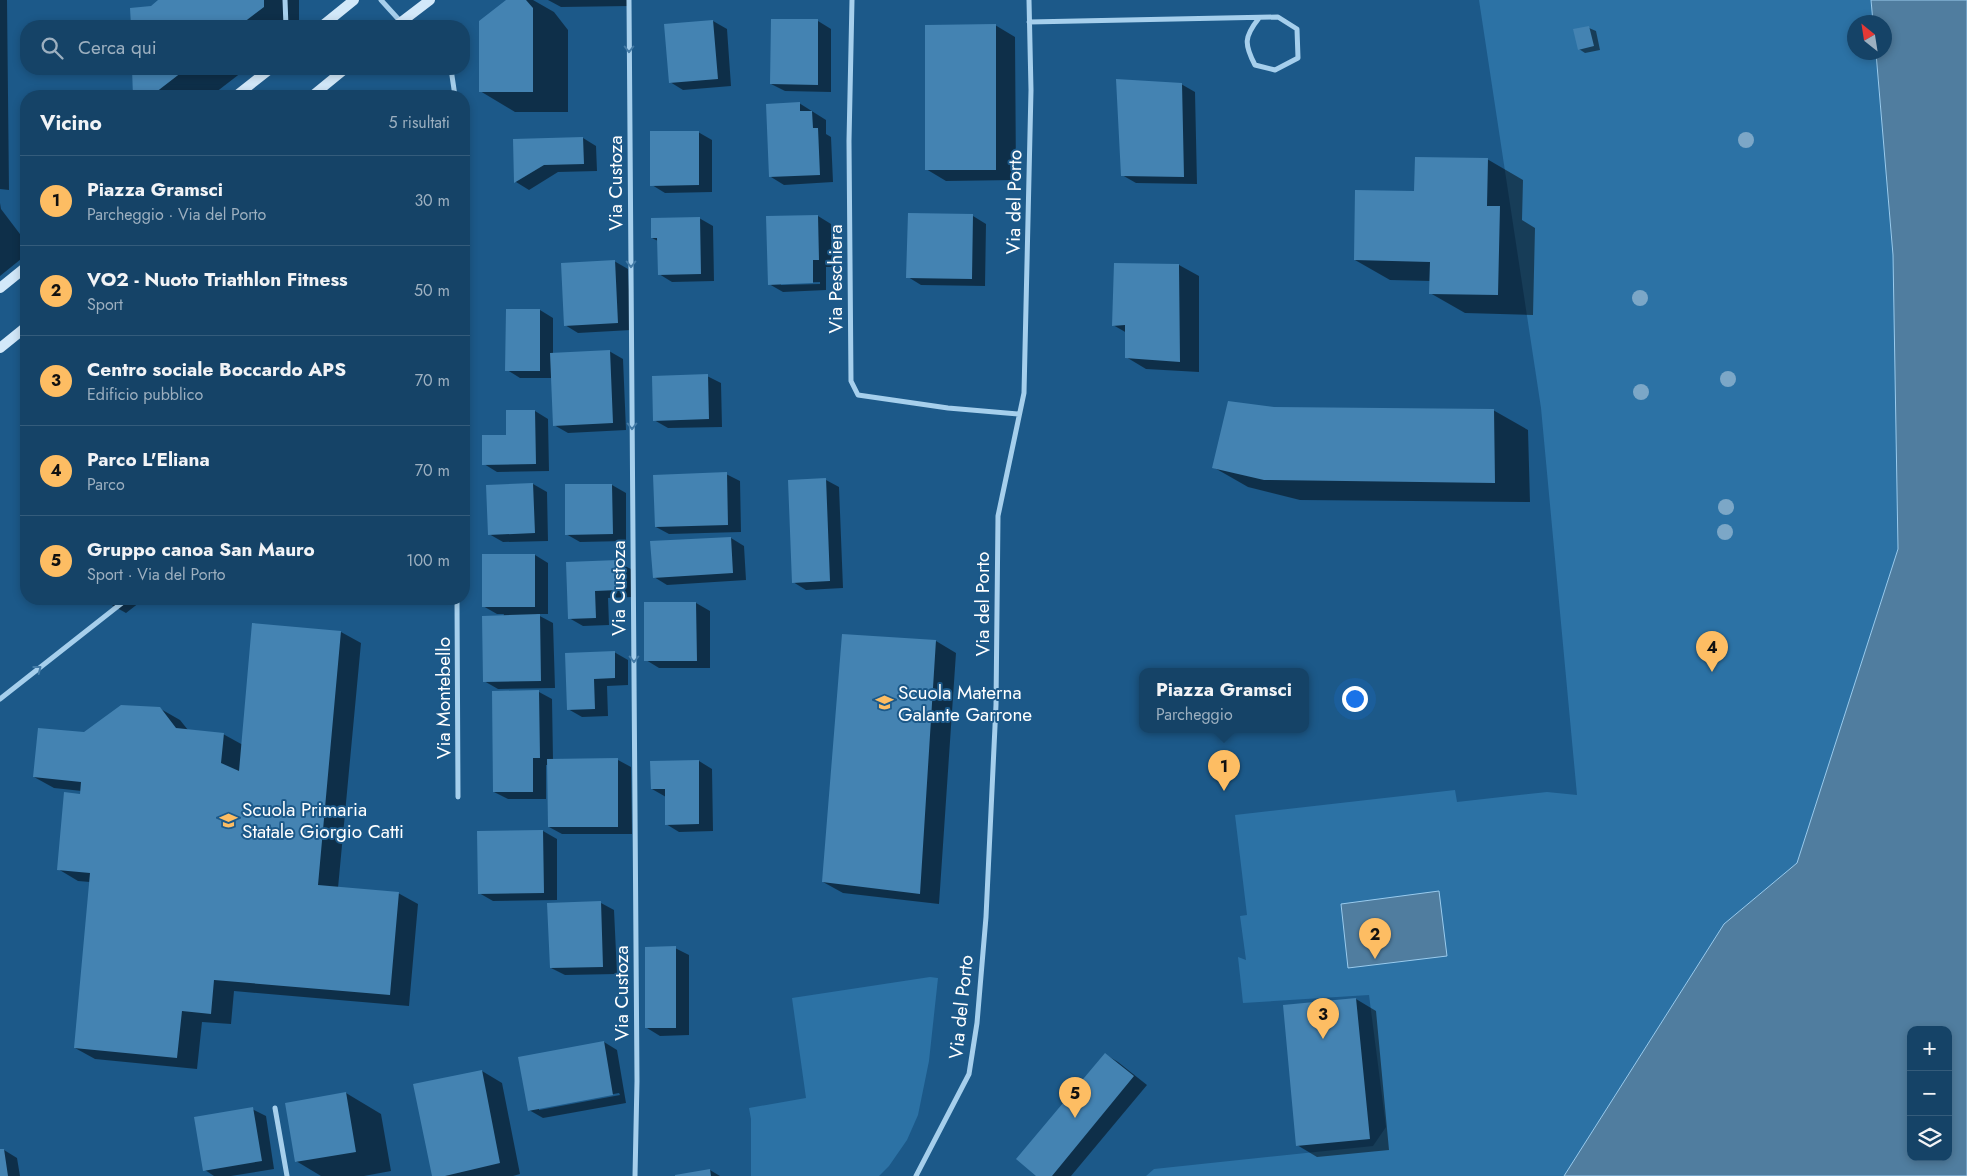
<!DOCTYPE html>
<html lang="it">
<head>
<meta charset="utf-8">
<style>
  :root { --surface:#154367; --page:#224e70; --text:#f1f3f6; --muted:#9db0c0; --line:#345c7b; --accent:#fdbd63 }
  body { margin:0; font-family:Jost,sans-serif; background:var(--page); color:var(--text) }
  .controls { position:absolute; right:15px; bottom:15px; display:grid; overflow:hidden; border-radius:10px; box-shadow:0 2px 8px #0003 }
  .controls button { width:45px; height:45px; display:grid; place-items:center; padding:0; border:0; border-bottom:1px solid var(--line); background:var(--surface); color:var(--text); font:25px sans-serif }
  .compass { position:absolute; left:1847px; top:15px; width:45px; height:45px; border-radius:50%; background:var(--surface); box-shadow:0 2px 8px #0003; rotate:330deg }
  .you { position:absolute; left:1354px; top:698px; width:18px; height:18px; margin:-12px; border:4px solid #fff; border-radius:50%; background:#1a73e8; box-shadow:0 0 0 8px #1a73e833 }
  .badge { display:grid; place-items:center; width:32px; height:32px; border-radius:50%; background:var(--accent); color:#111; font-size:16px; font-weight:700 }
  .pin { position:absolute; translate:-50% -41px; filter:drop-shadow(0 1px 2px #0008) }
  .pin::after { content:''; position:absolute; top:26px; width:18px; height:15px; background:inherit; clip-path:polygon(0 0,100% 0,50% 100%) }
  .popup { position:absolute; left:1139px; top:668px; width:170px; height:65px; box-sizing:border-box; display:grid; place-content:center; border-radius:10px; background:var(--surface); filter:drop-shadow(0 1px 4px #0005); font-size:16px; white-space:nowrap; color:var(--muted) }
  .popup b { font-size:19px; color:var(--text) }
  .popup::after { content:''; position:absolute; left:50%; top:100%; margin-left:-10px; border:10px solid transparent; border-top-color:var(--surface) }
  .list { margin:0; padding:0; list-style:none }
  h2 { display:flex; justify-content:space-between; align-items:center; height:65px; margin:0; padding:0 20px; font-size:21px }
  h2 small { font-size:16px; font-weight:400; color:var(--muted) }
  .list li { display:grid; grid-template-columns:32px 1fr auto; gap:15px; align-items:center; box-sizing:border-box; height:90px; padding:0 20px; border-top:1px solid var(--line) }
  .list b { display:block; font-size:19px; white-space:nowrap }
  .list p { margin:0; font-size:16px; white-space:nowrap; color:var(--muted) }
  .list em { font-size:16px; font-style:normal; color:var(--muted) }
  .icon { flex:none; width:28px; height:28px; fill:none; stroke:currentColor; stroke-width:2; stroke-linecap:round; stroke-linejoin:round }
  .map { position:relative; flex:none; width:1967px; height:1176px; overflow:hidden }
  .search { position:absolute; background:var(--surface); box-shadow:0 2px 8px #0003; left:20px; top:20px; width:450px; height:55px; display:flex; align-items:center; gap:12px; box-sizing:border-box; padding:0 18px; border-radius:20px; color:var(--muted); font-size:19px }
  .panel { position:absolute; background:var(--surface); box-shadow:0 2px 8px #0003; left:20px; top:90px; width:450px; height:515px; border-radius:20px }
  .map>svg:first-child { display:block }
  .green { fill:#2c72a5 }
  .water { fill:#507d9f; stroke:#99cbee; fill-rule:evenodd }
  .shadow { fill:#0007; fill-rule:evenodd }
  .building { fill:#4483b2 }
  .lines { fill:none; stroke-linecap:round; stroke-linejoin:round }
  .minor { stroke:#a6cfec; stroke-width:5 }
  .secondary { stroke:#d2e8f9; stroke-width:10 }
  .tree { fill:#7ca7c7 }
  .oneway { stroke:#457ca7 }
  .labels { text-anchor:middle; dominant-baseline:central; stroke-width:4; stroke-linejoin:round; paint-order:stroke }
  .street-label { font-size:19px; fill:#fff; stroke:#1c5989 }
  .poi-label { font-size:19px; fill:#fff; stroke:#1c5989; text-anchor:start }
</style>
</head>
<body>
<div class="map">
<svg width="1967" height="1176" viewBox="0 0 1967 1176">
  <rect width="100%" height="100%" fill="#1c5989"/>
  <path class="green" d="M1479,0h392l2,22h-19v30l22,1 17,202 5,294 -101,314 -73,61 -160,252h-418l8,-7 219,-23 13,-19 -17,-132 -126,8 -5,-46 8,3 -6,-44 7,-1 -12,-100 220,-25 2,12 90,-10 30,3 -36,-387z
    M930,977l8,1 -9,83 -11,54 -11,25 -18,26 -10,10h-128v-57l-2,-11 57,-10 -14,-100z"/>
  <path class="water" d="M1871,0h96v1176h-403l160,-252 73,-61 101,-314 -5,-294 -17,-202 8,-1v-30h-11zM1911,1030h37v127h-37z
    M1439,891l8,65 -99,12 -7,-64z"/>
  <path class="shadow" d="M0,0h7l2,190 -9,-1z
    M160,0h139v26h-167v-17l20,-1z
    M508,0h25l21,12 14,18v82h-53l-35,-21z
    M548,0h82v6l-69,1z
    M713,21l14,8 4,57 -48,4 -13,-8z
    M818,21l13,8v63l-46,-1 -14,-7z
    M995,25l20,12 1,143 -70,1 -20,-12z
    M1589,28l7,3 4,19 -15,3 -6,-4z
    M134,69h112l-35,27h-77z
    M1181,84l14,8 2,92 -61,-1 -14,-8z
    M799,103l27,17v14l5,3 2,45 -49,3 -13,-8z
    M698,132l14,8v52l-47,1 -13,-8z
    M583,138l13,8 1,25 -39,1 -29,18 -13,-8 -1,-42z
    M1487,159l36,21 -1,40 13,8 -2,87 -68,-2 -35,-20 1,-12 -41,-1 -35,-20 60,-67z
    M0,203l1,6 25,33v13l-26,21z
    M818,216l13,8 1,43h-6v23l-43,2 -14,-8zM820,282v2l-39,1v-2z
    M973,216l13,8 -1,62 -64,-1 -13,-8z
    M699,218l14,8 1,55 -42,1 -13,-8 -1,-33 -6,-3z
    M614,261l14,8 3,61 -53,3 -13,-8z
    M1179,265l20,11v96l-53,-3 -20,-12 1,-24 -14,-8z
    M540,310l13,8v36l56,-3 14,8 3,71 -58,3 -14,-8 -2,-47h-32l-13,-8z
    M707,376l14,7 1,44 -54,1 -14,-8z
    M1493,410l35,20 2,72 -230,-2 -52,-13 -35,-20z
    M535,411l13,8 1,52 -52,1 -13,-8z
    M726,474l14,7 1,51 -72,2 -13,-7z
    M826,480l13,7 4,101 -37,2 -13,-8z
    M533,484l14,8 1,49 -45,1 -14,-8 -1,-48z
    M612,485l14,8v48l-46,1 -14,-8v-48z
    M731,538l13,8 2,34 -79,5 -13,-8z
    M535,555l13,8v51h-12l17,9 2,65 -57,1 -14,-8 20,-67h-7l-14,-8z
    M617,562l14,7 1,28 -24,1 1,27 -26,1 -14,-8z
    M101,599h43l-18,14z
    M645,603h51l14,8v57h-51l-13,-8z
    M341,632l20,11 -23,245 60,5 20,11 -9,102 -175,-15 -3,33 -29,-2 -5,47 -102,-10 -20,-11 15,-166 -12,-1 -20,-12 24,-78 -28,-3 -20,-11 50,-44 75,-25 21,12 8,10 35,4 20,11z
    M936,641l20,12 -17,251 -96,-11 -20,-11z
    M614,652l14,8v25l-21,1 1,30 -26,1 -14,-8z
    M539,692l13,7 1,61h65l13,7 1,67h-70l-13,-7v-62h-3v34h-38l-14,-7z
    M699,761l13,8 1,62 -34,1 -13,-8v-27l-14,-8z
    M543,831l14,8v61l-64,1 -14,-8v-61z
    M601,903l13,7 3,64 -52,1 -14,-7z
    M675,948l14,7v80l-29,1 -13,-8z
    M1356,999l20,12 13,139 -72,7 -20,-12 -13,-139z
    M604,1042l13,8 9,53 -83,15 -14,-8zM619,1093l1,2 -81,15v-2z
    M1105,1054l13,8 29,23 -76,91h-33z
    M482,1071l20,12 18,91 -7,2h-80z
    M346,1093l35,21 10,57 -27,5h-43l-25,-15z
    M252,1109l14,7 8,53 -43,7h-17l-9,-6z
    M4,1150l13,8 3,18h-20v-25z
    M710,1170l10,6h-44z"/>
  <path class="building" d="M158,0h106v7l-25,19h-108l-1,-18 21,-2z
    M506,0h20l7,8v84h-54v-71z
    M771,19h47v66l-48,-1z
    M713,20l5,59 -49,4 -5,-59z
    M996,24v146h-71v-145z
    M1589,26l5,20 -16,4 -5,-21z
    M132,69h54l-35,27h-18z
    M1116,79l66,4 2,94 -63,-1z
    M800,102v9h12l1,17h5l2,47 -51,2 -3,-73z
    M650,131h49v54l-49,1z
    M583,137l1,27 -40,1 -30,18 -1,-44z
    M1415,157l73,1 -1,48h13l-2,89 -69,-1 1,-32 -76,-2 1,-70 59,1z
    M908,213l65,1 -1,65 -66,-1z
    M818,215l1,45h-6v23l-45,2 -2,-69z
    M700,217l1,57 -43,1 -1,-37h-6v-20z
    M615,260l3,63 -54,3 -3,-63z
    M1114,263l65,1 1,98 -55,-4v-33l-13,1z
    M506,309h34v62h-35z
    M610,350l3,73 -60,3 -3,-73z
    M708,374l1,45 -56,2 -1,-45z
    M1228,401l46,6 220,2 1,74 -231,-3 -52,-12z
    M506,410h29l1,54 -54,1v-30h24z
    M727,472l1,53 -73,2 -2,-52z
    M826,478l4,103 -38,2 -4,-103z
    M533,483l2,50 -47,2 -2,-50z
    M565,484h47l1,50 -48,1z
    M731,537l2,36 -80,5 -3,-37z
    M482,554h53v53h-53z
    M618,560v30l-23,1 1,27 -28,1 -2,-57z
    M644,602h52l1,59h-53z
    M540,614l1,67 -58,1 -1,-66z
    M252,623l89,8 -23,254 81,7 -9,103 -176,-15 -3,34 -29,-3 -5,47 -103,-10 16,-175 -33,-3 7,-78 16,2 1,-12 -48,-5 5,-49 46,4 37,-27 39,2 16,21 48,5 -3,30 18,8z
    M842,634l94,6 -16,254 -98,-12z
    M615,651v27l-21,1 1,30 -28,1 -2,-57z
    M539,690l1,68h-7v34h-40l-1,-101z
    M618,758v69h-70l-1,-68z
    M699,760v64l-34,1v-36h-14l-1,-28z
    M543,830l1,63 -66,1 -1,-63z
    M601,901l2,66 -53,1 -3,-65z
    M676,946v82h-31v-81z
    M1356,998l14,141 -74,7 -13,-141z
    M604,1041l9,54 -85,16 -10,-54z
    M1105,1053l29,23 -82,100h-16l-20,-17z
    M482,1070l18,93 -55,13h-13l-19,-92z
    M346,1092l10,60 -61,10 -10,-59z
    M253,1107l9,54 -59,10 -9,-54z
    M0,1149h4l4,27h-8z
    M710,1169l1,7h-36v-1z"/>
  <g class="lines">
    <path class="minor" d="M285,0l1,26
      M381,0l20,22 26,4
      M629,0l8,1081 -2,95
      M852,0l-3,141 2,240 7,14 90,13 71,6
      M1029,22l249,-5 19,12 1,29 -23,12 -20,-5c-11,-21 -11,-28 4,-47
      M451,69l4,27
      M457,599l1,198
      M0,699l127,-100
      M275,1108l12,68
      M916,1176l53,-102 8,-51 9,-106 10,-212 2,-189 26,-123 7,-303 -2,-90"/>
    <path class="secondary" d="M322,26l32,-26
      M396,26l34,-26
      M236,96l34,-27
      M312,96l33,-27
      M0,288l26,-21
      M0,348l26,-21"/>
  </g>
  <g class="tree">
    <circle cx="1746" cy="140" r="8"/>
    <circle cx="1640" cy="298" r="8"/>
    <circle cx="1728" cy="379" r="8"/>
    <circle cx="1641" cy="392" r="8"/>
    <circle cx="1726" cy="507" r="8"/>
    <circle cx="1725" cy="532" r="8"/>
  </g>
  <defs><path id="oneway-chevron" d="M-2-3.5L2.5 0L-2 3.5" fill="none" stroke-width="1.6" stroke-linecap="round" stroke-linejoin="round" transform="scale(1.25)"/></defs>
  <g class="oneway">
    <use href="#oneway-chevron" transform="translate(629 49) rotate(90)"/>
    <use href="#oneway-chevron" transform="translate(631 264) rotate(90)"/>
    <use href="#oneway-chevron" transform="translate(632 426) rotate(90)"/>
    <use href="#oneway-chevron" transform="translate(634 659) rotate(90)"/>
    <use href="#oneway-chevron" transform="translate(38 669) rotate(-38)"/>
  </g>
  <defs>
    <symbol id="school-bare" viewBox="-9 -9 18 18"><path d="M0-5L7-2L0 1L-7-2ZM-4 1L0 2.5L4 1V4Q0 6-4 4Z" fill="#fdbd63" stroke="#1c5989" stroke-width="2.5" paint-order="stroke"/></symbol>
  </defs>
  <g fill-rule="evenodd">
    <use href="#school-bare" x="872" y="690" width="25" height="25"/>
    <use href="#school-bare" x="216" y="808" width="25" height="25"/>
  </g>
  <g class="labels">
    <g class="street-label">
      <text transform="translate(615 183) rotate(-90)">Via Custoza</text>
      <text transform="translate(1014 202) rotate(-89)">Via del Porto</text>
      <text transform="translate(835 279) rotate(-90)">Via Peschiera</text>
      <text transform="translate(618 588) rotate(-90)">Via Custoza</text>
      <text transform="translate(982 604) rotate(-90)">Via del Porto</text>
      <text transform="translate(443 698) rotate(-90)">Via Montebello</text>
      <text transform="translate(621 993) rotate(-90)">Via Custoza</text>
      <text transform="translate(961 1007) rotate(-84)">Via del Porto</text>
    </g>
    <g class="poi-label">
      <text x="898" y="692">Scuola Materna<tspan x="898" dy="22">Galante Garrone</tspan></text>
      <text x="242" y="809">Scuola Primaria<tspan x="242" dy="22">Statale Giorgio Catti</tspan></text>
    </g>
  </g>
</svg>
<div class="controls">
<button>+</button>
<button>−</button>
<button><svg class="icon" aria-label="layers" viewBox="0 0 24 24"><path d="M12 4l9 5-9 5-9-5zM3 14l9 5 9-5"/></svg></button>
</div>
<svg class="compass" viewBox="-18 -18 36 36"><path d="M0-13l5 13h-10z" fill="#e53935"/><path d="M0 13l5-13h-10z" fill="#9db0c0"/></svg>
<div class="you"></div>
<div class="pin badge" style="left:1224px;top:791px">1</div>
<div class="popup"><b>Piazza Gramsci</b>Parcheggio</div>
<div class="pin badge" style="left:1375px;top:959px">2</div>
<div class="pin badge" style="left:1323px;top:1039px">3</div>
<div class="pin badge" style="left:1712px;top:672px">4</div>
<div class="pin badge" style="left:1075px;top:1118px">5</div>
<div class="search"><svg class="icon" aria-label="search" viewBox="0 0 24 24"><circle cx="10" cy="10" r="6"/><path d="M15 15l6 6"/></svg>Cerca qui</div>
<section class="panel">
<h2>Vicino<small>5 risultati</small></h2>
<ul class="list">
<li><span class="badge">1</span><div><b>Piazza Gramsci</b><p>Parcheggio · Via del Porto</p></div><em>30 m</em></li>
<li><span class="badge">2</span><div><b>VO2 - Nuoto Triathlon Fitness</b><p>Sport</p></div><em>50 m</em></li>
<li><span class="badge">3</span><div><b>Centro sociale Boccardo APS</b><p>Edificio pubblico</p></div><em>70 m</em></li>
<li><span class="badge">4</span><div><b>Parco L'Eliana</b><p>Parco</p></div><em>70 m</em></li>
<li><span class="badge">5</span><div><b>Gruppo canoa San Mauro</b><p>Sport · Via del Porto</p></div><em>100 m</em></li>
</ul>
</section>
</div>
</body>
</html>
